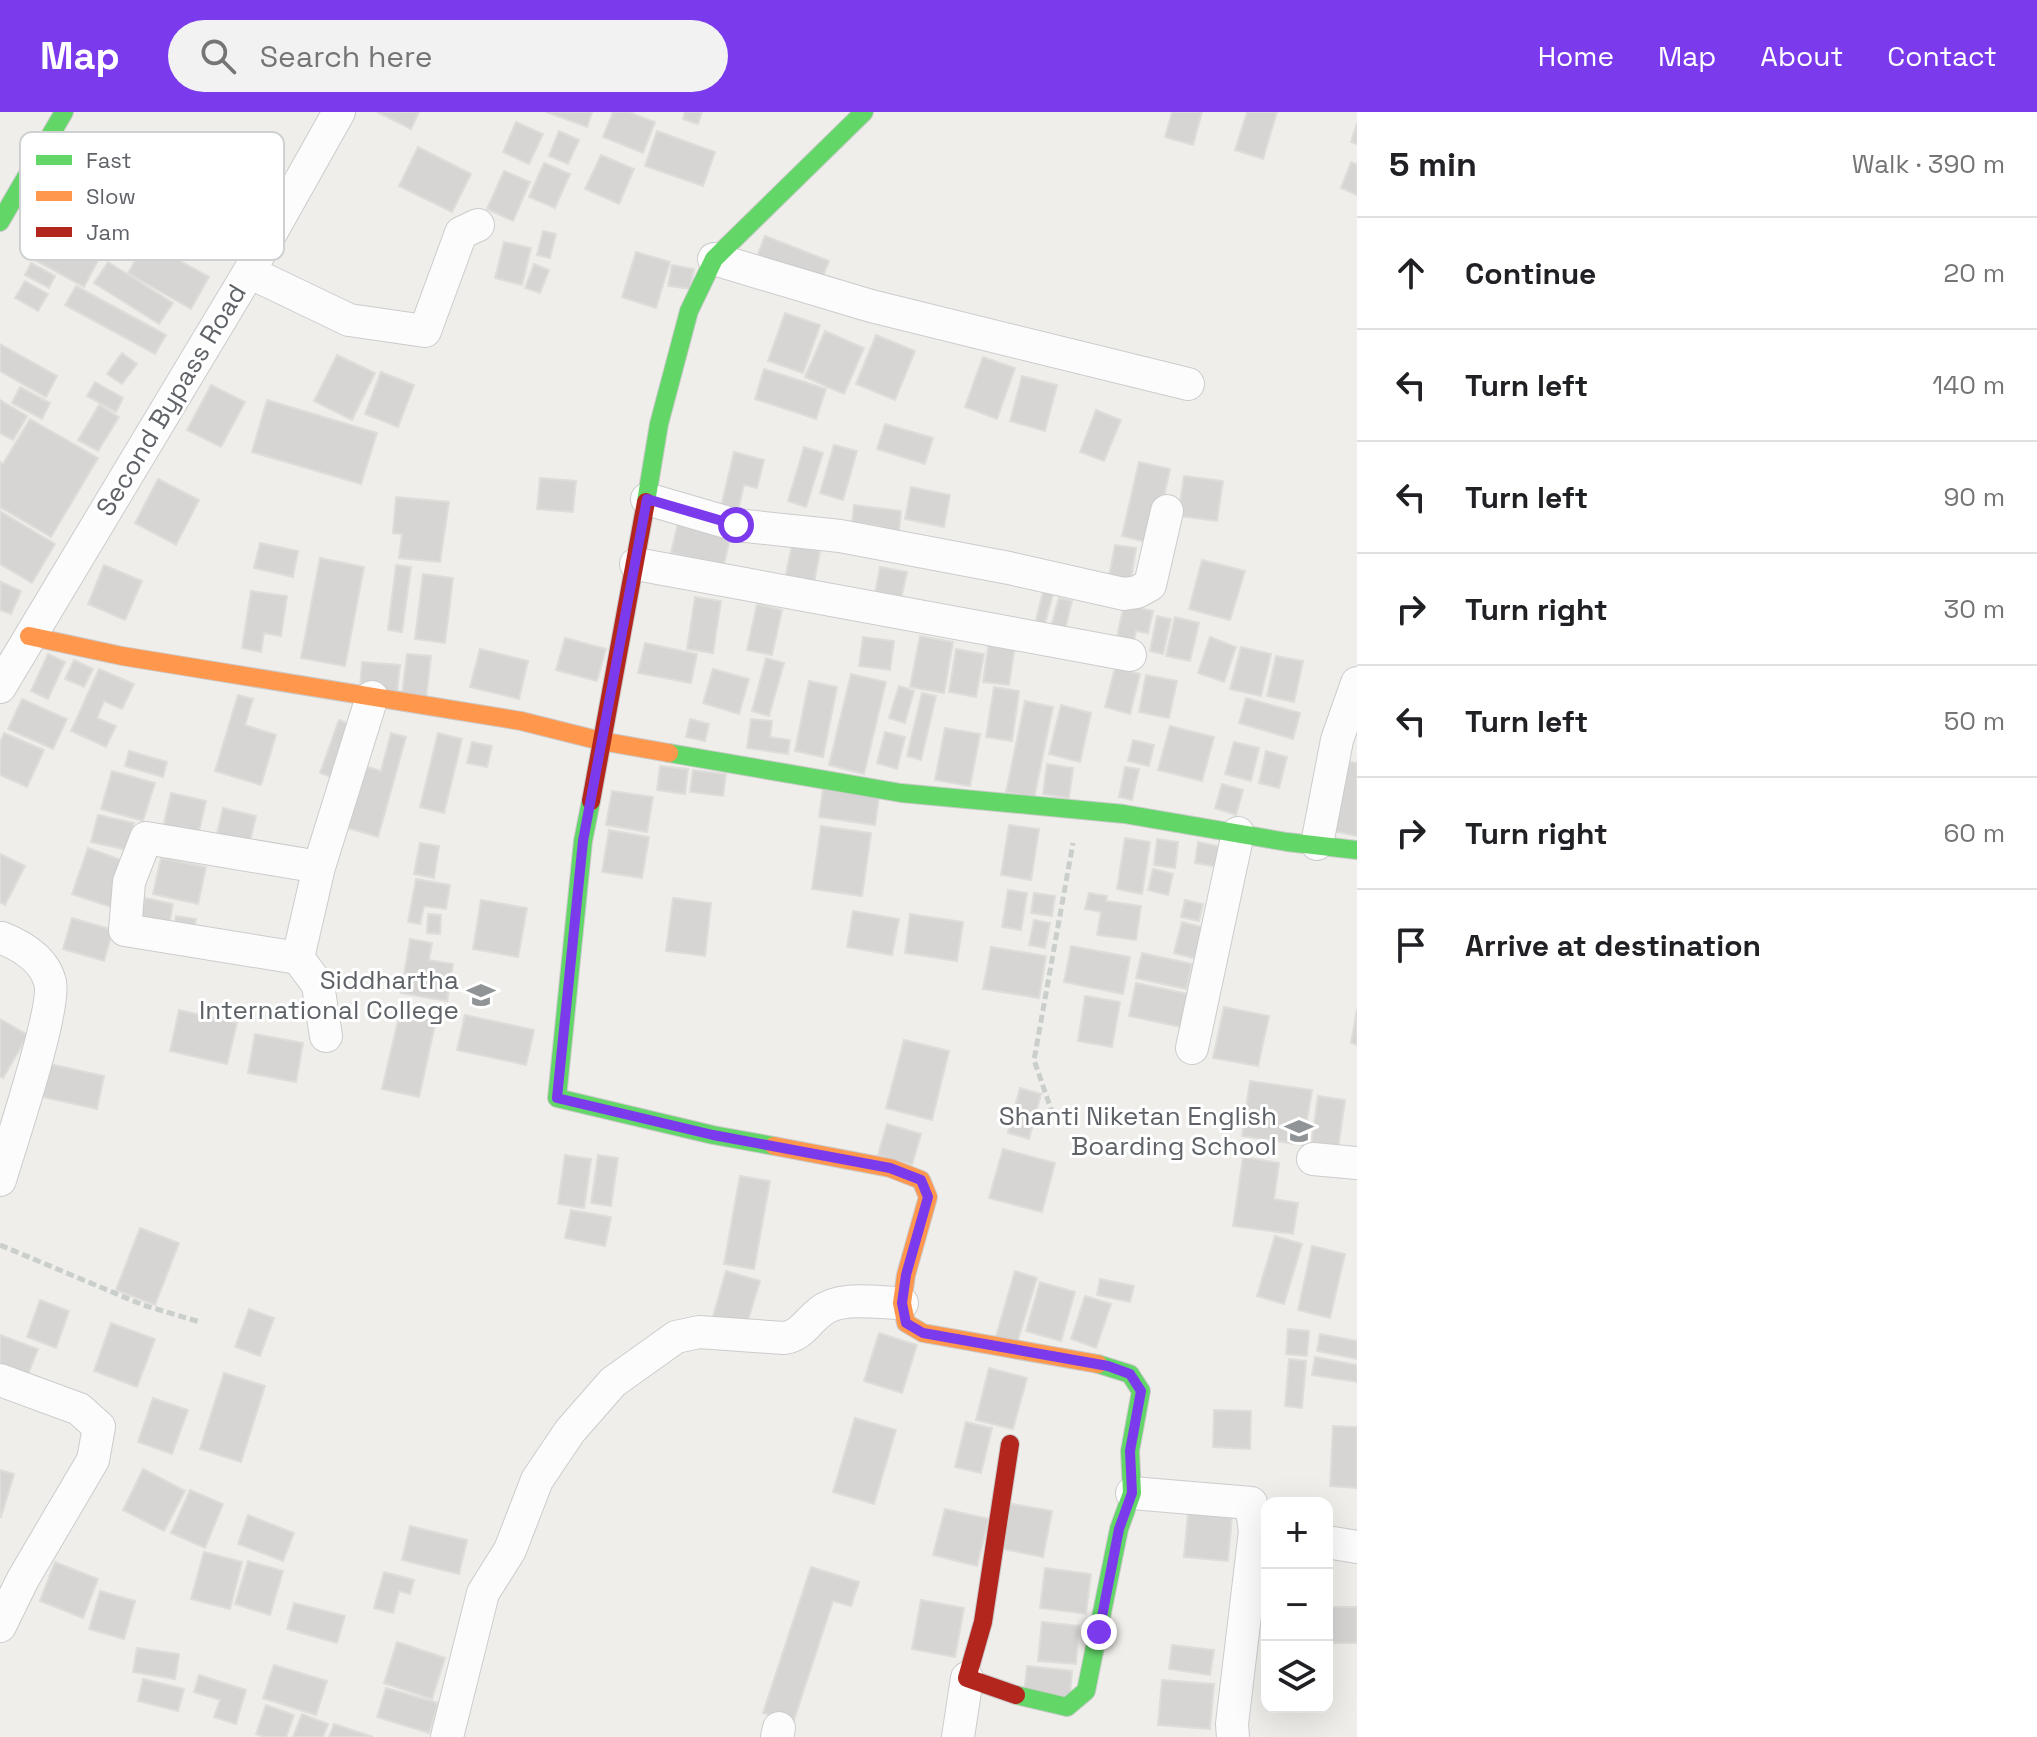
<!DOCTYPE html>
<html lang="en">
<head>
<meta charset="utf-8">
<style>
  :root { --surface:#fff; --page:#f2f2f2; --text:#202124; --muted:#757577; --line:#e0e0e0; --accent:#7c3aed }
  body { margin:0; font-family:"Space Grotesk",sans-serif; background:var(--page); color:var(--text) }
  .controls { position:absolute; right:24px; bottom:24px; display:grid; overflow:hidden; border-radius:16px; box-shadow:0 8px 32px #0002 }
  .controls button { width:72px; height:72px; display:grid; place-items:center; padding:0; border:0; border-bottom:2px solid var(--line); background:var(--surface); color:var(--text); font:40px sans-serif }
  .stop { position:absolute; width:24px; height:24px; margin:-18px; border:6px solid #7c3aed; border-radius:50%; background:#fff }
  .stop.end { background:#7c3aed; border-color:#fff; box-shadow:0 2px 8px #0008 }
  .list { margin:0; padding:0; list-style:none }
  h2 { display:flex; justify-content:space-between; align-items:center; height:104px; margin:0; padding:0 32px; font-size:34px }
  h2 small { font-size:26px; font-weight:400; color:var(--muted) }
  .list li { display:grid; grid-template-columns:52px 1fr auto; gap:24px; align-items:center; box-sizing:border-box; height:112px; padding:0 32px; border-top:2px solid var(--line) }
  .list b { display:block; font-size:30px; white-space:nowrap }
  .list em { font-size:26px; font-style:normal; color:var(--muted) }
  .icon { flex:none; width:44px; height:44px; fill:none; stroke:currentColor; stroke-width:2; stroke-linecap:round; stroke-linejoin:round }
  .map { position:relative; flex:none; width:1357px; height:1625px; overflow:hidden }
  header { display:flex; align-items:center; gap:48px; box-sizing:border-box; height:112px; padding:0 40px; background:var(--accent); color:#fff }
  header strong { font-size:38px }
  nav { display:flex; gap:44px; margin-inline-start:auto; font-size:28px }
  .search { width:560px; height:72px; background:var(--page); display:flex; align-items:center; gap:20px; box-sizing:border-box; padding:0 28px; border-radius:44px; color:var(--muted); font-size:30px }
  main { display:flex }
  aside { flex:1; background:var(--surface) }
  .map>svg:first-child { display:block }
  .building { fill:#d6d5d3; stroke:#deddd9; stroke-width:2 }
  .lines { fill:none; stroke-linecap:round; stroke-linejoin:round }
  .street-casing { stroke:#cbcccc; stroke-width:34 }
  .fast-casing { stroke:#cacacb; stroke-width:20 }
  .slow-casing { stroke:#cacacb; stroke-width:20 }
  .jam-casing { stroke:#cacacb; stroke-width:20 }
  .path { stroke:#cacfcc; stroke-width:5; stroke-dasharray:8 4; stroke-linecap:butt }
  .street { stroke:#fdfcfc; stroke-width:32 }
  .fast { stroke:#63d668; stroke-width:18 }
  .slow { stroke:#ff974d; stroke-width:18 }
  .jam { stroke:#b3261e; stroke-width:18 }
  .route { stroke:#7c3aed; stroke-width:10 }
  .labels { text-anchor:middle; dominant-baseline:central; stroke-width:6; stroke-linejoin:round; paint-order:stroke }
  .street-label { font-size:26px; fill:#5f6368; stroke:#fff }
  .poi-label { font-size:26px; fill:#5f6368; stroke:#fff; text-anchor:end }
  .key { fill:#fff; stroke:#cfd0d2; stroke-width:2 }
  .key-label { font-size:22px; fill:#5f6368 }
</style>
</head>
<body>
<header>
<strong>Map</strong>
<div class="search"><svg class="icon" aria-label="search" viewBox="0 0 24 24"><circle cx="10" cy="10" r="6"/><path d="M15 15l6 6"/></svg>Search here</div>
<nav><a>Home</a><a>Map</a><a>About</a><a>Contact</a></nav>
</header>
<main>
<div class="map">
<svg width="1357" height="1625" viewBox="0 0 1357 1625">
  <rect width="100%" height="100%" fill="#efeeea"/>
  <path class="building" d="M377,0h42l-8,17z
    M546,0h46l-5,15z
    M613,0h16l26,10 -12,31 -40,-16z
    M685,0h17l-4,12 -15,-5z
    M1172,0h30l-9,33 -28,-8z
    M1247,0h30l-14,47 -28,-9z
    M516,10l27,12 -14,30 -26,-12z
    M1357,11v21l-6,-2z
    M559,19l20,9 -11,24 -19,-8z
    M657,19l58,21 -12,34 -58,-20z
    M418,35l53,27 -19,38 -53,-26z
    M601,43l33,14 -15,35 -34,-15z
    M1351,50l6,2v31l-16,-7z
    M544,51l26,11 -15,34 -26,-11z
    M504,59l26,11 -17,39 -26,-12z
    M53,115l49,26 -18,34 -49,-27z
    M543,119l13,3 -6,24 -13,-3z
    M765,124l64,25 -11,28 -64,-25z
    M146,130l63,35 -18,32 -63,-36z
    M504,130l27,6 -9,37 -27,-7z
    M636,140l34,10 -14,46 -34,-11z
    M108,150l65,41 -14,21 -65,-41z
    M31,151l24,13 -6,12 -24,-13z
    M534,152l15,6 -9,23 -15,-5z
    M672,153l22,4 -4,20 -22,-3z
    M25,169l23,13 -10,17 -23,-13z
    M76,174l90,49 -11,19 -90,-49z
    M785,201l35,12 -17,48 -35,-12z
    M825,219l39,17 -20,46 -39,-17z
    M876,223l39,16 -20,49 -39,-16z
    M0,232l57,32 -11,21 -46,-26z
    M122,241l15,11 -15,20 -15,-10z
    M337,243l38,18 -23,47 -38,-19z
    M983,245l32,11 -18,51 -32,-12z
    M764,257l62,20 -10,30 -61,-20z
    M381,260l33,13 -16,42 -33,-13z
    M1022,264l35,9 -12,46 -35,-10z
    M95,270l28,16 -7,14 -29,-16z
    M211,273l34,17 -24,45 -34,-17z
    M20,275l30,16 -8,16 -30,-16z
    M0,288l27,16 -14,24 -13,-7z
    M267,288l110,33 -16,51 -109,-32z
    M99,293l20,12 -21,34 -20,-11z
    M1096,298l25,10 -17,41 -24,-9z
    M30,307l68,39 -47,79 -51,-30v-45l3,2z
    M885,312l48,14 -8,26 -48,-15z
    M834,333l23,6 -14,49 -23,-7z
    M804,335l19,6 -17,54 -18,-6z
    M734,340l30,8 -7,28 -13,-3 -8,34 -17,-4z
    M1139,350l31,7 -16,75 -32,-8z
    M1184,364l39,5 -6,40 -39,-5z
    M540,366l36,3 -3,31 -36,-3z
    M158,367l41,21 -23,45 -41,-22z
    M911,375l39,8 -6,32 -39,-8z
    M396,385l53,5 -9,60 -41,-4 3,-24 -9,-1z
    M854,393l47,6 -3,32 -20,-2 2,-15 -28,-3z
    M0,399l55,33 -23,39 -32,-19z
    M678,411l53,12 -10,41 -25,-17 -25,-6z
    M260,431l38,8 -5,26 -39,-9z
    M792,433l28,6 -7,38 -29,-6z
    M1115,433l21,3 -6,38 -22,-4z
    M320,446l44,9 -19,99 -44,-8z
    M1202,448l43,11 -15,49 -41,-11z
    M104,453l38,16 -17,39 -37,-16z
    M396,453l15,2 -9,65 -14,-2z
    M880,455l27,5 -8,37 -26,-5z
    M423,462l30,4 -8,65 -30,-4z
    M1,470l20,9 -10,23 -11,-4z
    M1044,476l10,2 -11,41 -9,-3z
    M251,479l36,5 -6,40 -17,-3 -3,19 -19,-4z
    M695,485l26,4 -8,52 -26,-4z
    M1059,486l13,3 -8,33 -14,-4z
    M757,492l25,6 -10,45 -25,-5z
    M1124,493l29,6 -5,22 -12,-2 -4,19 -17,-4z
    M1157,504l14,3 -8,35 -13,-3z
    M1175,505l24,6 -9,38 -24,-5z
    M920,524l33,6 -9,51 -34,-6z
    M863,525l31,4 -4,29 -31,-4z
    M1210,525l26,10 -12,35 -26,-9z
    M565,526l41,11 -9,32 -41,-11z
    M989,529l26,4 -6,40 -26,-3z
    M645,531l52,11 -6,29 -53,-10z
    M1241,535l30,7 -10,42 -31,-7z
    M480,537l48,12 -9,38 -49,-12z
    M956,537l28,5 -8,43 -27,-5z
    M48,542l17,8 -17,37 -17,-8z
    M407,542l24,2 -5,42 -24,-3z
    M1276,544l27,5 -9,41 -27,-6z
    M766,546l18,5 -15,53 -17,-5z
    M74,548l19,9 -9,18 -19,-8z
    M362,550l38,3 -3,27 -37,-4z
    M1115,556l25,6 -10,40 -25,-7z
    M99,557l35,15 -12,25 -18,-8 -7,17 19,8 -10,21 -35,-16z
    M713,557l36,10 -10,35 -36,-11z
    M851,562l35,8 -22,92 -35,-9z
    M1146,563l31,6 -8,37 -30,-6z
    M809,569l28,6 -14,70 -28,-6z
    M899,574l15,5 -9,32 -16,-5z
    M994,575l25,4 -7,50 -26,-4z
    M922,581l14,3 -15,64 -14,-4z
    M238,583l15,4 -8,26 31,10 -15,50 -46,-14z
    M1246,586l54,15 -7,26 -54,-16z
    M22,587l45,20 -14,30 -45,-20z
    M1025,589l28,6 -19,91 -28,-6z
    M1061,593l30,8 -11,49 -31,-8z
    M690,607l19,5 -4,17 -19,-4z
    M751,607l21,2 -2,16 20,3 -2,14 -41,-6z
    M339,608l16,6 -19,53 -16,-6z
    M1170,614l44,11 -12,44 -44,-11z
    M945,616l35,6 -10,52 -35,-6z
    M885,620l20,5 -8,32 -20,-6z
    M4,621l40,17 -17,37 -27,-12v-33z
    M391,621l15,4 -28,100 -30,-9 17,-62 16,5z
    M438,621l24,6 -18,74 -24,-6z
    M1133,628l21,5 -5,21 -21,-5z
    M472,630l20,4 -5,21 -20,-4z
    M1234,630l25,6 -8,33 -26,-7z
    M129,639l38,11 -4,15 -38,-11z
    M1266,639l21,6 -8,31 -20,-5z
    M1342,648l15,3v73l-29,-6z
    M1047,652l26,4 -4,30 -26,-4z
    M660,654l28,3 -3,25 -28,-4z
    M1125,655l14,2 -7,31 -13,-3z
    M693,658l33,4 -3,22 -33,-4z
    M112,659l43,12 -12,38 -42,-12z
    M1222,672l21,6 -7,25 -21,-7z
    M823,677l56,8 -4,28 -56,-8z
    M612,679l41,6 -6,35 -41,-7z
    M171,681l35,8 -9,39 -35,-8z
    M223,696l33,8 -8,34 -33,-8z
    M98,703l36,8 -7,27 -36,-8z
    M1009,713l30,4 -8,51 -30,-5z
    M821,714l50,7 -9,63 -50,-7z
    M609,718l40,7 -7,41 -40,-6z
    M1125,726l25,4 -8,52 -25,-5z
    M1157,727l21,3 -3,26 -21,-3z
    M1198,730l24,5 -4,20 -23,-4z
    M420,731l19,3 -5,32 -20,-4z
    M88,736l42,15 -16,45 -42,-14z
    M0,742l25,12 -20,39 -5,-3z
    M161,746l45,9 -8,37 -45,-10z
    M1153,757l20,5 -5,21 -20,-5z
    M416,767l34,6 -4,24 -22,-3 -4,18 -12,-2z
    M1008,778l19,3 -6,37 -19,-3z
    M1034,781l21,3 -3,20 -21,-3z
    M1089,781l18,3 -1,5 35,5 -5,34 -39,-5 4,-23 -16,-3z
    M145,786l28,6 -6,32 -29,-6z
    M673,786l38,5 -6,53 -39,-5z
    M481,788l46,8 -9,49 -45,-8z
    M1185,788l18,4 -4,17 -18,-4z
    M853,799l46,8 -7,36 -45,-8z
    M428,802l13,1 -1,19 -13,-1z
    M910,802l53,8 -6,39 -52,-8z
    M176,804l20,3 -4,19 -19,-4z
    M72,806l41,12 -9,31 -41,-12z
    M1034,808l16,3 -5,25 -16,-3z
    M1182,810l23,6 -9,31 -22,-6z
    M410,827l22,4 -3,17 24,4 -6,37 -46,-8z
    M1071,834l59,11 -7,37 -59,-12z
    M991,835l55,9 -7,42 -56,-9z
    M1142,841l50,11 -6,25 -50,-11z
    M1136,871l57,12 -7,33 -57,-12z
    M1085,884l35,6 -8,45 -34,-6z
    M1224,895l45,9 -11,50 -45,-8z
    M401,896l36,8 -18,81 -37,-8z
    M1357,897v36l-6,-2z
    M179,898l58,13 -10,41 -57,-13z
    M465,903l69,15 -8,35 -69,-15z
    M0,907l28,16 -25,43 -3,-2z
    M255,922l48,9 -7,39 -48,-9z
    M904,928l45,11 -17,69 -46,-12z
    M50,952l54,12 -7,33 -54,-12z
    M1250,969l62,9 -9,55 -61,-9z
    M1020,976l21,6 -12,45 -21,-6z
    M1318,984l27,4 -7,49 -27,-4z
    M887,1012l34,10 -9,31 -34,-10z
    M1003,1037l52,14 -13,49 -53,-14z
    M565,1043l26,4 -7,49 -26,-4z
    M598,1043l20,3 -7,48 -20,-3z
    M1243,1045l36,6 -5,36 24,4 -5,31 -60,-8z
    M740,1064l30,5 -16,88 -30,-5z
    M571,1098l40,7 -6,29 -40,-8z
    M140,1116l39,15 -24,62 -39,-15z
    M1275,1124l27,8 -18,60 -27,-8z
    M1312,1134l33,8 -15,64 -32,-8z
    M726,1159l34,10 -15,49 -33,-10z
    M1015,1159l22,7 -21,68 -21,-6z
    M1100,1167l34,7 -4,16 -33,-7z
    M1040,1170l35,10 -14,49 -35,-10z
    M1085,1184l26,8 -15,44 -25,-9z
    M40,1188l29,11 -13,37 -29,-11z
    M249,1197l25,9 -14,38 -25,-9z
    M111,1211l44,16 -18,48 -43,-16z
    M1288,1217l21,2 -2,25 -21,-2z
    M879,1221l38,12 -15,48 -38,-12z
    M1320,1222l37,7v18l-40,-8z
    M0,1223l38,14 -15,38 -23,-9z
    M1315,1245l42,8v17l-45,-7z
    M1289,1247l17,2 -4,47 -17,-2z
    M989,1256l38,10 -14,51 -37,-9z
    M224,1261l41,13 -24,76 -41,-13z
    M153,1286l35,12 -16,44 -34,-12z
    M1214,1298l37,1 -1,38 -37,-2z
    M855,1306l41,12 -22,74 -41,-12z
    M966,1310l26,6 -11,45 -26,-6z
    M1333,1314l24,1v61l-27,-2z
    M143,1357l42,22 -21,40 -41,-21z
    M0,1358l14,4 -13,43h-1z
    M190,1378l33,14 -18,44 -34,-15z
    M1007,1391l45,8 -9,46 -45,-9z
    M945,1397l44,10 -12,47 -44,-11z
    M1188,1401l44,4 -4,44 -44,-4z
    M248,1403l46,18 -11,28 -45,-17z
    M410,1414l57,14 -8,34 -57,-14z
    M204,1440l38,10 -12,47 -39,-10z
    M248,1449l35,10 -13,44 -35,-11z
    M55,1450l43,17 -15,39 -43,-17z
    M811,1455l48,15 -8,24 -18,-5 -40,122 -30,-10z
    M1045,1456l46,6 -5,40 -46,-6z
    M384,1460l30,8 -4,14 -11,-3 -6,22 -19,-5z
    M100,1479l35,10 -11,38 -35,-10z
    M921,1488l43,8 -9,49 -43,-8z
    M294,1491l51,13 -8,27 -50,-14z
    M1327,1495h30v36h-30z
    M1042,1510l37,4 -3,38 -38,-3z
    M397,1530l48,16 -13,41 -48,-16z
    M1172,1533l42,5 -4,25 -41,-6z
    M137,1536l42,6 -4,25 -42,-7z
    M274,1553l53,16 -11,34 -53,-17z
    M1027,1554l45,5 -2,26 -46,-4z
    M199,1563l47,15 -10,34 -22,-7 6,-17 -26,-8z
    M143,1567l41,10 -6,22 -40,-10z
    M1162,1568l52,4 -4,45 -52,-4z
    M386,1576l52,15 -9,30 -52,-16z
    M266,1593l28,10 -8,22h-22l-8,-3z
    M302,1602l26,10 -5,13h-30z
    M334,1612l39,13h-44z"/>
  <g class="lines">
    <defs>
      <path id="street" d="M714,147l157,47 317,78
        M249,160l100,48 76,11 36,-98 17,-8
        M647,387l89,26 104,11 169,32 115,26 13,-2 13,-7 17,-74
        M636,452l494,91
        M0,575l249,-415 90,-160
        M1317,732l20,-104 20,-57
        M298,846l-173,-28 4,-48 17,-44 173,29
        M326,924l-8,-51 -20,-27 21,-91 53,-170
        M1192,936l46,-215
        M1313,1047l44,4
        M0,1068c10,-34 57,-173 50,-198 -6,-23 -28,-36 -48,-44
        M0,1268l79,29 20,18 -6,33 -70,119 -23,47
        M1132,1381l119,10 4,28 12,2
        M1327,1430l30,5
        M447,1625l36,-144 27,-43 27,-70 33,-49 43,-49 63,-45 23,-5 85,6c18,-3 22,-15 36,-26 20,-17 57,-9 82,-9
        M777,1625l2,-9
        M958,1625l9,-59
        M1233,1625l-1,-13 23,-193"/>
      <path id="fast" d="M0,110l64,-110
        M646,390l13,-78 30,-113 25,-52 150,-147
        M669,641l232,40 223,21 163,28 70,8
        M591,689l-8,40 -26,257 156,37 61,11
        M1016,1583l51,12 19,-16 33,-162 13,-36 -2,-42 11,-60 -11,-17 -32,-10"/>
      <path id="slow" d="M29,524l93,20 399,65 80,20 68,12
        M774,1034l116,22 31,12 7,17 -22,78 -4,28 4,20 17,10 175,31"/>
      <path id="jam" d="M591,689l55,-299
        M1010,1332l-27,178 -16,56 49,17"/>
    </defs>
    <use href="#street" class="street-casing"/>
    <use href="#fast" class="fast-casing"/>
    <use href="#slow" class="slow-casing"/>
    <use href="#jam" class="jam-casing"/>
    <path class="path" d="M1053,1003l-19,-55 39,-217
      M0,1133l143,60 57,17"/>
    <use href="#street" class="street"/>
    <use href="#fast" class="fast"/>
    <use href="#slow" class="slow"/>
    <use href="#jam" class="jam"/>
  </g>
  <g class="lines">
    <path class="route" d="M736,413l-89,-26 -64,342 -26,257 156,37 177,33 31,12 7,17 -22,78 -4,28 4,20 17,10 185,33 22,8 11,17 -11,60 2,42 -13,36 -20,103"/>
  </g>
  <defs>
    <symbol id="school-bare" viewBox="-9 -9 18 18"><path d="M0-5L7-2L0 1L-7-2ZM-4 1L0 2.5L4 1V4Q0 6-4 4Z" fill="#919496" stroke="#fff" stroke-width="2.5" paint-order="stroke"/></symbol>
  </defs>
  <g fill-rule="evenodd">
    <use href="#school-bare" x="461" y="863" width="40" height="40"/>
    <use href="#school-bare" x="1279" y="999" width="40" height="40"/>
  </g>
  <g class="labels">
    <g class="street-label">
      <text transform="translate(171 288) rotate(-59)">Second Bypass Road</text>
    </g>
    <g class="poi-label">
      <text x="459" y="868">Siddhartha<tspan x="459" dy="30">International College</tspan></text>
      <text x="1277" y="1004">Shanti Niketan English<tspan x="1277" dy="30">Boarding School</tspan></text>
    </g>
  </g>
  <rect x="20" y="20" width="264" height="128" rx="12" class="key"/>
  <rect x="36" y="43" width="36" height="10" fill="#63d668"/>
  <rect x="36" y="79" width="36" height="10" fill="#ff974d"/>
  <rect x="36" y="115" width="36" height="10" fill="#b3261e"/>
  <g class="key-label">
    <text x="86" y="56">Fast</text>
    <text x="86" y="92">Slow</text>
    <text x="86" y="128">Jam</text>
  </g>
</svg>
<div class="controls">
<button>+</button>
<button>−</button>
<button><svg class="icon" aria-label="layers" viewBox="0 0 24 24"><path d="M12 4l9 5-9 5-9-5zM3 14l9 5 9-5"/></svg></button>
</div>
<div class="stop" style="left:736px;top:413px"></div>
<div class="stop end" style="left:1099px;top:1520px"></div>
</div>
<aside>
<h2>5 min<small>Walk · 390 m</small></h2>
<ul class="list">
<li><svg class="icon" aria-label="ahead" viewBox="0 0 24 24"><path d="M12 20V5M6 11l6-6 6 6"/></svg><div><b>Continue</b></div><em>20 m</em></li>
<li><svg class="icon" aria-label="left" viewBox="0 0 24 24"><path d="M17 20v-9H6M10 6l-5 5 5 5"/></svg><div><b>Turn left</b></div><em>140 m</em></li>
<li><svg class="icon" aria-label="left" viewBox="0 0 24 24"><path d="M17 20v-9H6M10 6l-5 5 5 5"/></svg><div><b>Turn left</b></div><em>90 m</em></li>
<li><svg class="icon" aria-label="right" viewBox="0 0 24 24"><path d="M7 20v-9h11M14 6l5 5-5 5"/></svg><div><b>Turn right</b></div><em>30 m</em></li>
<li><svg class="icon" aria-label="left" viewBox="0 0 24 24"><path d="M17 20v-9H6M10 6l-5 5 5 5"/></svg><div><b>Turn left</b></div><em>50 m</em></li>
<li><svg class="icon" aria-label="right" viewBox="0 0 24 24"><path d="M7 20v-9h11M14 6l5 5-5 5"/></svg><div><b>Turn right</b></div><em>60 m</em></li>
<li><svg class="icon" aria-label="arrive" viewBox="0 0 24 24"><path d="M6 21V4h12l-3 4 3 4H6"/></svg><div><b>Arrive at destination</b></div></li>
</ul>
</aside>
</main>
</body>
</html>
